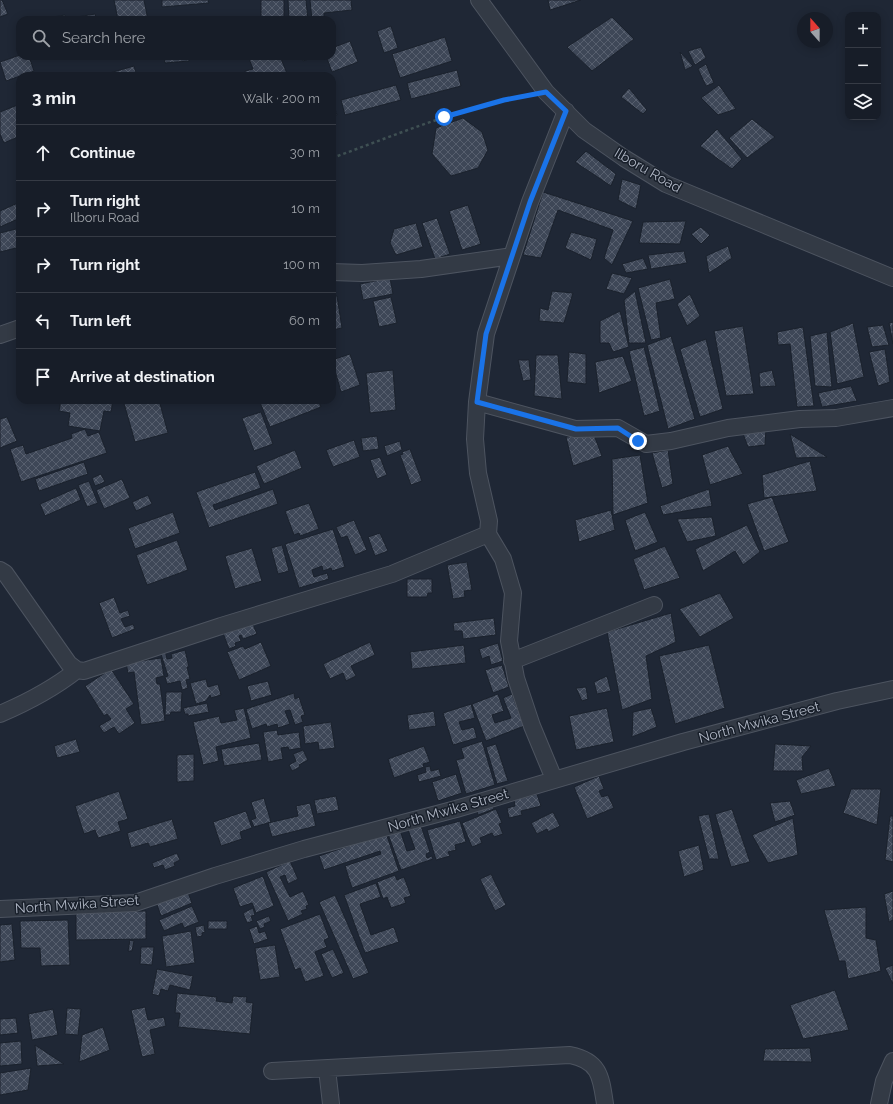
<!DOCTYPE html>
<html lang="en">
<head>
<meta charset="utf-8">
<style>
  :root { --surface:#171d28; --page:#242a34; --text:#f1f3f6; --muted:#9ea2a8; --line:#363b45 }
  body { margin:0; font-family:Raleway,sans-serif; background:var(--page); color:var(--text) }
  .controls { position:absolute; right:12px; top:12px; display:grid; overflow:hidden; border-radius:8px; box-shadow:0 2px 10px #0003 }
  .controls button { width:36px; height:36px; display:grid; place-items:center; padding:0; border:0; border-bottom:1px solid var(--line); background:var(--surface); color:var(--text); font:20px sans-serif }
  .compass { position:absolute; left:797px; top:12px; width:36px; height:36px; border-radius:50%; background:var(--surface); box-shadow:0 2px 10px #0003; rotate:339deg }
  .stop { position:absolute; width:12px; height:12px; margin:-9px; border:3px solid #1a73e8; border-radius:50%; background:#fff }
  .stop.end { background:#1a73e8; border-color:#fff; box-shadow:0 1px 4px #0008 }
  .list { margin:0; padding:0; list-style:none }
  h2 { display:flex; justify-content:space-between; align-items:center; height:52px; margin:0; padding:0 16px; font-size:17px }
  h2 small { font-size:13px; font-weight:400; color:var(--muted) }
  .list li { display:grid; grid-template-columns:26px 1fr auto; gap:12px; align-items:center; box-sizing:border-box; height:56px; padding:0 16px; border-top:1px solid var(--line) }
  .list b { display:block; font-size:15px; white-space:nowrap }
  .list p { margin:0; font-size:13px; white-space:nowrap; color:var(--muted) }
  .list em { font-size:13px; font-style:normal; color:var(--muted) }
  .icon { flex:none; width:22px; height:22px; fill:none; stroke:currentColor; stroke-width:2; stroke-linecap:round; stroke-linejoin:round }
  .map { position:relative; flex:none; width:893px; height:1104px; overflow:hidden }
  .search { position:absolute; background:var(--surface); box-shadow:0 2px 10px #0003; left:16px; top:16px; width:320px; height:44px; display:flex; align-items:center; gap:10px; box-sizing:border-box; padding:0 14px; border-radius:12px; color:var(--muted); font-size:15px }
  .panel { position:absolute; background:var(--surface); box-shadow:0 2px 10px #0003; left:16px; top:72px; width:320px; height:332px; border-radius:12px }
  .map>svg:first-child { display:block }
  .building { fill:url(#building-cross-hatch); stroke:#1a212c }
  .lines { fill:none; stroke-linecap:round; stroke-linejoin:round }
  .street-casing { stroke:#4d5460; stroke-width:18 }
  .path { stroke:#3f5053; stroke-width:2.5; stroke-dasharray:3 3; stroke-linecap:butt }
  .street { stroke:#333a45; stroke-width:16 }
  .route { stroke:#1a73e8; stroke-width:5 }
  .labels { text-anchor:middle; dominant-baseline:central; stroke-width:3; stroke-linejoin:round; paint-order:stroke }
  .street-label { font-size:14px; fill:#adb4c2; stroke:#181f2a }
</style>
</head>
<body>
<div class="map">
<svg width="893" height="1104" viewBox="0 0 893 1104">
  <defs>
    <pattern id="building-cross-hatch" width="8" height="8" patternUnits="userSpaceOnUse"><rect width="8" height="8" fill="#3e4757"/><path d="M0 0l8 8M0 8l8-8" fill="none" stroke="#575f6e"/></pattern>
  </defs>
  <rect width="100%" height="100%" fill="#1f2735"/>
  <path class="building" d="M0,0h2l6,14 -8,3z
    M114,0h30l4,20h-30z
    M162,0h46l1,3 -47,4z
    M261,0h23v20h-23z
    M288,0h18l2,20h-19z
    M310,0h41l1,10 -28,3v7h-12z
    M548,0h33l-31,10z
    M95,14l2,6h-26v-2z
    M65,15l1,5h-13v-3z
    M612,17l22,22 -42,32 -25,-24z
    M391,26l7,22 -14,5 -7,-22z
    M445,37l7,24 -52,17 -8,-24z
    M350,41l8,21 -26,10 -6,-16h6v-8z
    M701,47l5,11 -11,7 -7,-14z
    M680,52l13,14 -8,4z
    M20,55l9,1 5,15 -28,10 -6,-19z
    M125,56h20l-20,3z
    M164,56h25v5l-24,2z
    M248,56h32l8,20h-42l-1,-5 8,-2z
    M301,56h16l-14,5z
    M706,64l8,19 -8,3 -8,-17z
    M134,66l3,10h-30l-1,-2z
    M457,70l4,16 -50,13 -4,-16z
    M396,85l5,15 -56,15 -4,-15z
    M719,85l17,24 -18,6 -17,-17z
    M629,88l18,22 -4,4 -22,-17z
    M332,99l5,16 -5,2z
    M20,104v32l-16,7 -4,-9v-22z
    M463,118l19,14 6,18 -10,18 -27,8 -19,-22 4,-26z
    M752,119l23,18 -28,21 -18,-20z
    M717,129l25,30 -10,10 -32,-23z
    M586,151l30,23 -5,12 -36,-24z
    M622,179l19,6 -5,24 -18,-9z
    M543,192l90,29 -21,44 -8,-7 9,-28 -55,-20 -17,48 -18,-3z
    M20,202v16l-20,9v-16z
    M468,205l13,39 -19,6 -13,-39z
    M437,218l13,36 -15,5 -13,-36z
    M686,221l-6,23 -41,-1 4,-21z
    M416,223l7,24 -27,8 -6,-12 4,-14z
    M701,227l9,8 -9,9 -10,-10z
    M20,228v19l-20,5v-19z
    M571,232l26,7 -6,21 -26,-12z
    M728,246l4,12 -23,15 -3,-17z
    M684,251l3,12 -36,6 -3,-14z
    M643,258l5,11 -22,4 -4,-9z
    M612,273l20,5 -8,16 -18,-5z
    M390,278l3,16 -30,6 -3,-16z
    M670,279l5,20 -19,4 5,35 -10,2 -13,-52z
    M552,291l21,2 -9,30 -25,-2 1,-13 8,2z
    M635,291l11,52h-17l-5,-43z
    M690,294l10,22 -13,10 -10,-22z
    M337,296l5,32 -10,2v-33z
    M391,297l6,26 -18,4 -6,-26z
    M620,311l9,36 -16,5 -4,-9h-9v-22z
    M893,322v22l-4,-21z
    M853,323l11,54 -27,7 -7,-52z
    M883,325l6,20 -17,2 -5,-20z
    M743,326l11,68 -28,2 -12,-65z
    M803,327l11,79 -17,1 -7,-63 -12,1 -1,-13z
    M827,332l5,55 -17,-1 -5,-50z
    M671,336l24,83 -27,10 -21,-84z
    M706,339l17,70 -23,8 -20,-68z
    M644,347l16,64 -16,5 -15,-65z
    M885,349l5,33 -12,4 -9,-34z
    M569,352l17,2v30l-19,-2z
    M350,354l10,31 -19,7 -9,-32z
    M536,355h22l4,44 -28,-3z
    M623,356l9,25 -33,12 -4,-31z
    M518,360h11l2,20 -8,1z
    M393,370l3,40 -26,3 -4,-40z
    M772,370l4,16 -16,1 -1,-14z
    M851,386l6,15 -35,6 -4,-14z
    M61,400h52l-2,12 -7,-1 -4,20 -32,-5 2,-13 -11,-2z
    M123,400h36l9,33 -33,9z
    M259,400h59l3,7 -51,20z
    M261,412l12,32 -19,7 -12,-33z
    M7,417l10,24 -17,7v-29z
    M766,428l-1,17 -17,2 -6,-16z
    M85,429l3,7 11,-4 8,21 -86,29 -11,-33 13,-4 3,9 46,-16 -1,-4z
    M790,434l37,23 -31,1z
    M594,435l8,21 -29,10 -7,-29z
    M377,436l2,13 -16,2 -2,-13z
    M354,440l6,17 -27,10 -7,-17z
    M400,441l2,9 -15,6 -3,-10z
    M728,446l15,28 -33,11 -8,-30z
    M410,449l12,32 -11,4 -11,-30 3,-1 -1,-2z
    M295,450l7,18 -38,16 -8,-18z
    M668,450l5,34 -11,4 -10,-35z
    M640,455l8,48 -35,12 -1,-56z
    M380,457l7,18 -10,4 -7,-19z
    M810,461l7,30 -53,7 -2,-23z
    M84,462l4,12 -49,17 -4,-12z
    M255,472l6,16 -48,17 2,5 58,-21 5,15 -69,24 -13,-36z
    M101,474l4,8 -10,4 -3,-8z
    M122,479l8,19 -26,11 -8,-19z
    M89,481l9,22 -11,4 -9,-22z
    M76,488l5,12 -36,16 -5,-12z
    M709,489l3,17 -49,9 -3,-9z
    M148,495l4,9 -16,7 -4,-9z
    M772,497l17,45 -25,9 -17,-47z
    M309,503l10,26 -19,7 -1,-3 -5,2 -9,-24z
    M611,510l4,20 -36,12 -4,-22z
    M173,512l7,21 -45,16 -7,-21z
    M645,512l13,30 -23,9 -10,-31z
    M712,517l4,19 -29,6 -10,-23z
    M354,520l13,30 -12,5 -8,-19 -6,2 -5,-11z
    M747,525l13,27 -17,13 -8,-14 -32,20 -8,-22z
    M333,529l12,38 -13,4 -1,-3 -8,3 -1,-5 -10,4 2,7 13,-4 2,6 -30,9 -14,-44z
    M380,533l8,18 -13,5 -7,-19z
    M177,540l11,30 -41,15 -11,-30z
    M282,545l7,26 -11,3 -7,-26z
    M665,546l15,32 -36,12 -11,-31z
    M252,548l10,33 -27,8 -10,-33z
    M467,562l5,28 -8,1 1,6 -12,2 -6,-34z
    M407,579h25v14h-4l-1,4h-20z
    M720,593l14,25 -34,19 -21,-28z
    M114,597l6,16 8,-3 2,6 -9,3 4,8 8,-3 2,5 -23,9 -13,-35z
    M671,613l5,29 -30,14 6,43 -30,11 -15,-78z
    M494,618l2,17 -33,4 -1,-8h-8l-1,-8z
    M252,622l5,12 -14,5 -2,-4 -2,1 2,5 -6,2 1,3 -7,3 -6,-16z
    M261,642l10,24 -32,14 -12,-28 16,-6 2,3z
    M370,642l5,13 -24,11 5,10 -10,5 -3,-8 -13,6 -7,-15z
    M498,643l5,18 -12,4 -2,-9 -7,3 -3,-10z
    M464,645l2,18 -54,6 -2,-17z
    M709,645l16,63 -50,16 -16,-68z
    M165,650l2,9 5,-1 -1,-4 14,-4 4,17h-2l3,12 -4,1 2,8 -6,2 -2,-9 -13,3 -2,-7 3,-1 -8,-25z
    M161,658l3,18 -8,2 1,6h3l5,37 -24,4 -7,-53 -6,1 -2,-10z
    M502,665l7,22 -16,6 -8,-23z
    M111,669l23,35 -8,5 9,14 -16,11 -5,-7 -10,6 -5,-7 12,-7 -4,-5 -3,2 -19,-30z
    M607,676l4,15 -14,3 -3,-12z
    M206,679l2,8 10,-3 3,11 -10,3 -1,-3 -4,6 -10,3 -6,-21z
    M268,681l4,14 -21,6 -4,-15z
    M586,687l2,12 -6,2 -6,-13z
    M166,692h16l-1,20h-10l-1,3h-5z
    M294,693l1,6 4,-2 6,18 -4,1 2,6 -8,3 -5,-15 -5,1 5,13 -12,4 -1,-4 -10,3 -1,-3 -14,5 -6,-20z
    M498,694l6,17 -12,4 3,8 16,-5 -8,-20 9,-4 12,32 -38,15 -14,-37z
    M207,703l2,9 -21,4v-2h-3l-2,-6z
    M471,704l4,14 -16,4 3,8 12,-3 3,11 -24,7 -10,-32z
    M244,708l7,30 -35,9 3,14 -16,4 -10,-43 26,-6 2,7 16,-3 -3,-10z
    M607,708l7,34 -38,8 -7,-34z
    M651,708l6,19 -25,10 1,-25z
    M434,711l2,15 -27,4 -2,-15z
    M331,722l4,26 -16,2 -1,-8 -13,2 -2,-18z
    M277,730l1,5 21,-3 2,16 -12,2 -1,-3 -7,1 2,11 -15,3 -5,-30z
    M76,739l4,13 -23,6 -3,-12z
    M482,741l13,44 -29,9 -10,-34 8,-2 -3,-10z
    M259,743l3,17 -38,6 -3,-17z
    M496,744l12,37 -11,3 -11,-37z
    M775,744l36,2 -9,11 1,14h-30z
    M424,746l6,16 -7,2 1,3 -30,11 -6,-19z
    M303,750l5,10 -9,5 1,2 -8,4 -3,-6 7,-4 -3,-7z
    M194,754v27l-17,1v-27z
    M430,766l1,5 8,-2 2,7 -22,6 -2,-7 9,-3 -1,-5z
    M829,768l7,18 -35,8 -5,-14z
    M456,774l6,19 -24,8 -6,-19z
    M599,776l5,13 -5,2 3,6 6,-2 6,13 -27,11 -13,-32z
    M851,789h30l-4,36 -34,-12z
    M119,791l9,28 -10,3 3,9 -23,7 -3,-8 -11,4 -9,-28z
    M537,794l4,12 -20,5 1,4 -13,3 -2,-10 8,-2 -1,-6z
    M336,796l3,14 -22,4 -3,-14z
    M264,798l7,24 -17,5 -3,-7 5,-2 -5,-16z
    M491,801l3,8 -16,6 -1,-4z
    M790,801l5,14 -20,7 -5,-19z
    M310,803l6,23 -44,11 -4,-14 30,-7 -2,-10z
    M496,809l6,14 -3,1 4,10 -9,3 -2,-4 -12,5 2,5 -10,4 -10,-24z
    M732,809l18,53 -19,5 -16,-53z
    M246,811l6,17 -12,4 2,7 -21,7 -8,-24z
    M553,812l7,14 -12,6 -1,-3 -10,5 -6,-11z
    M709,814l10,45h-10l-11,-43z
    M890,816h3v46l-8,-2z
    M793,818l5,37 -30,8 -16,-28z
    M172,819l6,20 -28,8 -2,-4 -17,5 -4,-15z
    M460,821l6,21 -11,3 1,5 -8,2 2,4 -14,4 -9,-30z
    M420,823l10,29 -4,2 1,4 5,-2 1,3 -32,11 -13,-36 12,-4 7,21 8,-2 -8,-22z
    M386,833l13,38 -47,17 -7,-22 36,-12 -1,-3 -56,19 -5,-14z
    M699,845l5,25 -20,7 -6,-26z
    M177,853l3,7 -6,3 1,3 -10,4 -2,-5 -9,3 -2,-5z
    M290,861l8,18 -10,5 -3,-9 -5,2 10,20 13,-6 6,14 -3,1 1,3 -6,2 2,3 -15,7 -22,-49z
    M491,874l15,31 -11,6 -15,-32z
    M395,875l2,5 7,-3 7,19 -7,2 2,5 -15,5 -4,-11 -4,2 -6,-17z
    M263,876l11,30 -18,7 -4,-10 -12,4 -7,-19z
    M376,883l5,14 -21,7 11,31 23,-8 5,15 -34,11 -21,-58z
    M187,890l5,13 -31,13 -5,-14z
    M893,891v29l-4,2 -5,-28z
    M335,895l34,78 -16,6 -34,-77z
    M192,906l7,16 -15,6 -2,-5 -18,8 -5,-11z
    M866,907v31l10,2 5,31 -33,8 -3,-18h-6l-15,-51z
    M253,908l2,7 -4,1 2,5 -6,2 -4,-10z
    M146,911v28l-70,1v-28z
    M320,914l9,24 -5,2 3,7 -12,5 9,24 -19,6 -5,-14 -5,2 -15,-41z
    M269,916l2,5 -7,3 1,3 -5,2 -4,-8z
    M68,920l2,45 -29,1 -1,-18h-19l-1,-27z
    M208,921h19v8h-19z
    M12,924l3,36 -15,2v-37z
    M204,925l1,7 -3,1v3l-5,1 -2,-10z
    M257,926l2,7 6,-2 3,8 -14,5 -5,-15z
    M191,931l4,32 -29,4 -4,-31z
    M130,940l4,1 -2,10h-4z
    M275,945l5,32 -20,3 -5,-32z
    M141,947h13l-2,18 -12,-1z
    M333,949l11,24 -12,5 -11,-24z
    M893,965v19l-8,-16z
    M157,969l36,7 -3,14 -20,-5 -2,6 -7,-2 -2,7 -7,-2z
    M835,990l14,40 -46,9 -13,-34z
    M177,993l40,4 -1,4 16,2 1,-7 14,1 -1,5 7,1 -3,31 -72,-7 2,-14h-5z
    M145,1007l3,13 16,-3 2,9 -16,4 5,24 -13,3 -11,-47z
    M67,1008l14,1 -3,26 -13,-1z
    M53,1009l5,26 -26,5 -4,-26z
    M16,1018l2,15 -18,2v-16z
    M103,1027l7,23 -31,12 3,-27z
    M21,1041l1,23 -22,2v-23z
    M35,1045l29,19 -27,2z
    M810,1048l2,14 -49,-1 2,-12z
    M31,1068l-3,22 -28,5v-22z"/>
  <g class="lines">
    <defs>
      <path id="street" d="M479,0l67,92 38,38 40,28 42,26 227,94
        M332,272l30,1 59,-4 91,-13
        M0,335l20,-7
        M477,402l98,27 43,-1 28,16 25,-3 57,-13 72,-9 36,-1 57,-10
        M488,534l15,25 10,34 -4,48 7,37 16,48 22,53
        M0,570l5,3 64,91 8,6 7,1 137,-45 171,-52 96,-40 1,-13 -11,-48 -3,-34 2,-37 9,-68 44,-132 36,-91
        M512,661l142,-56
        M0,714c28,-12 53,-25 77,-44
        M0,909l135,-6 80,-27 89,-27 152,-40 227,-67 154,-41 56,-12
        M327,1069l4,35
        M272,1071l298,-16c30,6 31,22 35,49
        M879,1104l5,-23 9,-20"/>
    </defs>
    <use href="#street" class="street-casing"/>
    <path class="path" d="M332,158c64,-23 127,-50 194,-62"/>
    <use href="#street" class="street"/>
  </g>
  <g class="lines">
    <path class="route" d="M444,117l60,-17 42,-8 20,19 -36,91 -44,132 -9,68 99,27 42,-1 20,13"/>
  </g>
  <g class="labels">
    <g class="street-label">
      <text transform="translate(648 170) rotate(30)">Ilboru Road</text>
      <text transform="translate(759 722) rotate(-15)">North Mwika Street</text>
      <text transform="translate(448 810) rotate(-16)">North Mwika Street</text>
      <text transform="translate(77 904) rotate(-4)">North Mwika Street</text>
    </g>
  </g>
</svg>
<div class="controls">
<button>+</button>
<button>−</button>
<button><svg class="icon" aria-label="layers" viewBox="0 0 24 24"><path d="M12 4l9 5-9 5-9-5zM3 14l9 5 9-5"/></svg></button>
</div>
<svg class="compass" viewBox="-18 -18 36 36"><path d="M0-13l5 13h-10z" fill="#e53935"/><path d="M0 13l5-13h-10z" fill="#9ea2a8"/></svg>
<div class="stop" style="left:444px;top:117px"></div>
<div class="stop end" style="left:638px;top:441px"></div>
<div class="search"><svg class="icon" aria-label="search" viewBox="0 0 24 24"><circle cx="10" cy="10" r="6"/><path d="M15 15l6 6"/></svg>Search here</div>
<section class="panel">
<h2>3 min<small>Walk · 200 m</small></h2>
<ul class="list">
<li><svg class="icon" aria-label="ahead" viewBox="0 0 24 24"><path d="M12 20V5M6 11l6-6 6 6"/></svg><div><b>Continue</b></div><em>30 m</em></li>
<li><svg class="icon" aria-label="right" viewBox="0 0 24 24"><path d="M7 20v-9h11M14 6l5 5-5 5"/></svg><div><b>Turn right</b><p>Ilboru Road</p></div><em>10 m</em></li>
<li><svg class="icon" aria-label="right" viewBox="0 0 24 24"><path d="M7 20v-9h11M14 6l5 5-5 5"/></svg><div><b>Turn right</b></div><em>100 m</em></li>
<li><svg class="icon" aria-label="left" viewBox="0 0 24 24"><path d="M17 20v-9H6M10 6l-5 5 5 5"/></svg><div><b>Turn left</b></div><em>60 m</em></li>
<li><svg class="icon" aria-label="arrive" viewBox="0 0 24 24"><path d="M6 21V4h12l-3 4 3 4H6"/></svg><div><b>Arrive at destination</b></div></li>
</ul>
</section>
</div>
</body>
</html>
